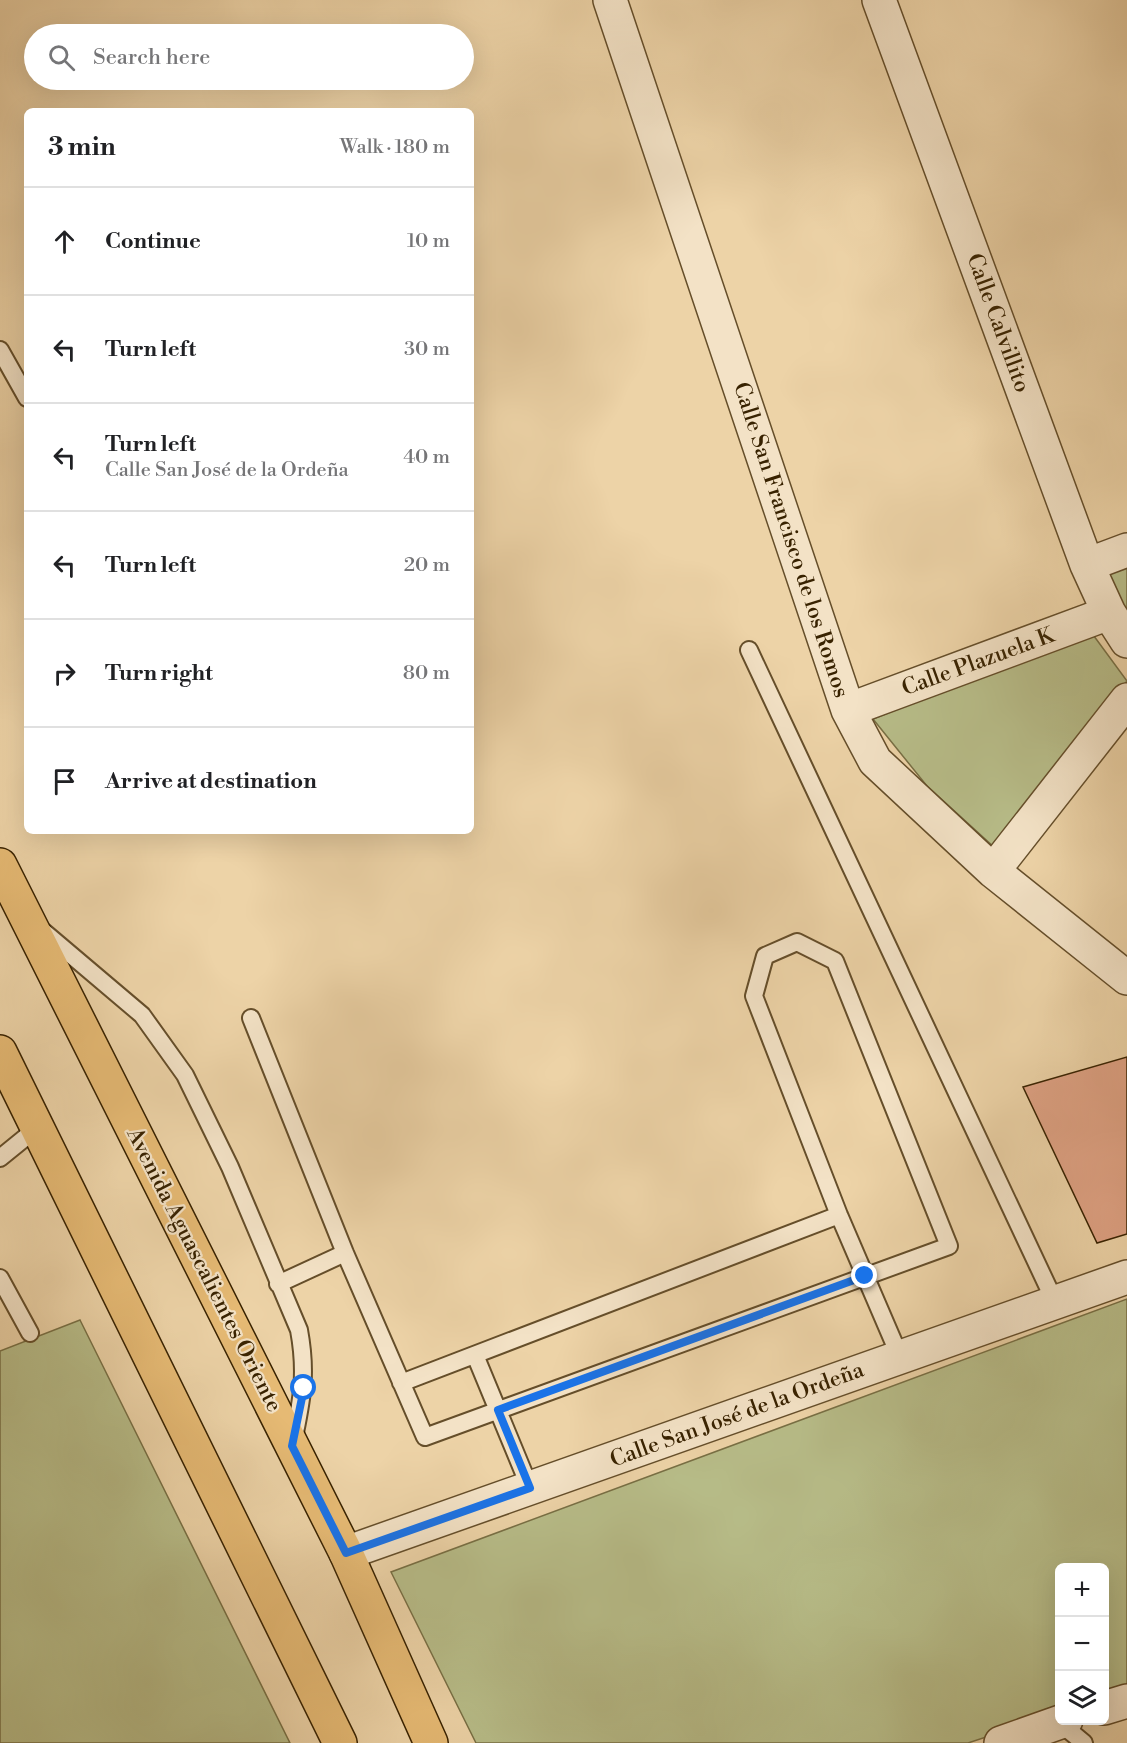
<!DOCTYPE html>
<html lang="en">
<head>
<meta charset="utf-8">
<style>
  :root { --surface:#fff; --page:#f6f6f6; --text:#202124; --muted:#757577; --line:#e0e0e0 }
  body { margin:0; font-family:"Libre Bodoni",serif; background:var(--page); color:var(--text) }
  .controls { position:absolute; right:18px; bottom:18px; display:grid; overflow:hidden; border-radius:9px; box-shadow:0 6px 24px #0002 }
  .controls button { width:54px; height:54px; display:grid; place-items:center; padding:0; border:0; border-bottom:2px solid var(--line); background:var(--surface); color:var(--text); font:30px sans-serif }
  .stop { position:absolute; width:18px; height:18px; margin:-14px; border:4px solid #1a73e8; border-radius:50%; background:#fff }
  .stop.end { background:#1a73e8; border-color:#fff; box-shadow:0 2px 6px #0008 }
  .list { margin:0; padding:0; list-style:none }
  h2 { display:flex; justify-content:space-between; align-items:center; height:78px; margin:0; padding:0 24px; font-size:26px }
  h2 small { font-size:20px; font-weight:400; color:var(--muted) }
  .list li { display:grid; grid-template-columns:39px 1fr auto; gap:18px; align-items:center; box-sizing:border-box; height:108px; padding:0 24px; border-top:2px solid var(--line) }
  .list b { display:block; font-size:22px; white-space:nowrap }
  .list p { margin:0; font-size:20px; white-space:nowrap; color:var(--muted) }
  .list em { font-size:20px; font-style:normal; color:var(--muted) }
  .icon { flex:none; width:33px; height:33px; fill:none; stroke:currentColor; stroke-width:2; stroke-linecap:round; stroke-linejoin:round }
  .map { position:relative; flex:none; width:1127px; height:1743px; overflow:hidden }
  .search { position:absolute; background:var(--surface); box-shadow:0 6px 24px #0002; left:24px; top:24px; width:450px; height:66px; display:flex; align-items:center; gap:15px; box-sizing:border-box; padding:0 21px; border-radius:33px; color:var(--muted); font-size:22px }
  .panel { position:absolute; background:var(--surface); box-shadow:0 6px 24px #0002; left:24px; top:108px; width:450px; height:726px; border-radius:9px }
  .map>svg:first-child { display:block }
  .green { fill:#b7bc88; stroke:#786f44; stroke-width:1.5 }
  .building { fill:#dfa284; stroke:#382200; stroke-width:1.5 }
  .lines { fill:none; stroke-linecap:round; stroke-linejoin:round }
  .lane-casing { stroke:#654e2a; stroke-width:20 }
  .street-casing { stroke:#654e2a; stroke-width:36 }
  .primary-casing { stroke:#382200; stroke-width:36 }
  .lane { stroke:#f3e2c6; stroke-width:16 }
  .street { stroke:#f3e2c6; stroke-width:33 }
  .primary { stroke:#e6ba74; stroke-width:33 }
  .route { stroke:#1a73e8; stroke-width:8 }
  .labels { text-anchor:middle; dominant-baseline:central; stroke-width:4.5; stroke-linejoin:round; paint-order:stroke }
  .street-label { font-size:22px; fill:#382200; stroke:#f3e2c6 }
</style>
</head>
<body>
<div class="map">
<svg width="1127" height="1743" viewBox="0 0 1127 1743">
  <rect width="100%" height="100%" fill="#edd3a7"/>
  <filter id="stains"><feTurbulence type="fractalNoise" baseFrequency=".00333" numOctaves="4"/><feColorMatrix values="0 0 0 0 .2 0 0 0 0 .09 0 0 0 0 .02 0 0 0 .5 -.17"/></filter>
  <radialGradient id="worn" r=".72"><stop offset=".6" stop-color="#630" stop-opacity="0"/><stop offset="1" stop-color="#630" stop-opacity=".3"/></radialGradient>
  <path class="green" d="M1127,563v54l-22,-46z
    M1091,632l36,49 -132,167 -68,-62 -54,-67z
    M1127,1299v391l-22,8 -1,-130h-44l-1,145 -91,30h-492l-85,-171z
    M80,1320l210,423h-290v-392z"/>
  <path class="building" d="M1127,1057v177l-30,9 -74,-156z"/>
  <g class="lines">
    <defs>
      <path id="lane" d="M0,350l27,48
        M749,650l306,652
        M44,932l98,83 43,60 45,92 69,163c8,43 3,70 -6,112
        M251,1018l94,235 80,184 524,-191 -114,-285 -38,-19 -32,14 -11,40 85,219 61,142
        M0,1158l37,-30
        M0,1278l30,55
        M278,1284l67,-31
        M475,1355l55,133
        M401,1383l438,-168
        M1060,1723l24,20"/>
      <path id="street" d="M610,0l238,710 27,51 118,110 134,107
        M879,0l208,565 22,48 18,28
        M1087,565l40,-15
        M848,710l261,-97
        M993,871l134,-171
        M346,1553l781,-276
        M1104,1708l23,-7
        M1001,1743l65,-23"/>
      <path id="primary" d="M0,865l346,688 85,190
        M0,1052l340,691"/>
    </defs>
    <use href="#lane" class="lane-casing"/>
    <use href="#street" class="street-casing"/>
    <use href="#primary" class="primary-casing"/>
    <use href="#lane" class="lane"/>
    <use href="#street" class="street"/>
    <use href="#primary" class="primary"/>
  </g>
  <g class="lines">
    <path class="route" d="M304,1388l-12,58 54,107 184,-65 -32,-78 367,-134"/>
  </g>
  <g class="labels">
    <g class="street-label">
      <text transform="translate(998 323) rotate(70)">Calle Calvillito</text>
      <text transform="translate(791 540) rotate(72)">Calle San Francisco de los Romos</text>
      <text transform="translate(978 662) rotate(-20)">Calle Plazuela K</text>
      <text transform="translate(204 1270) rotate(63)">Avenida Aguascalientes Oriente</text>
      <text transform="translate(737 1415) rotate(-20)">Calle San José de la Ordeña</text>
    </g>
  </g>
  <rect width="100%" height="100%" filter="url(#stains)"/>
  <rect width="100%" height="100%" fill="url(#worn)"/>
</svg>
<div class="controls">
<button>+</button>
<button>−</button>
<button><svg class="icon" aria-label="layers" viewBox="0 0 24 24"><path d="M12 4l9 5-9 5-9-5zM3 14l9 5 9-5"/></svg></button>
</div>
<div class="stop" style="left:304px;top:1388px"></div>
<div class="stop end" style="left:865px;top:1276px"></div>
<div class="search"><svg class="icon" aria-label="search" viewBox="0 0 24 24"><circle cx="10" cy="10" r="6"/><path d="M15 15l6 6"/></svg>Search here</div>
<section class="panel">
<h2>3 min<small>Walk · 180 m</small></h2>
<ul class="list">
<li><svg class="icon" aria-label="ahead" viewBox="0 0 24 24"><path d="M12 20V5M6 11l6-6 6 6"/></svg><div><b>Continue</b></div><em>10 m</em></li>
<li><svg class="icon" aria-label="left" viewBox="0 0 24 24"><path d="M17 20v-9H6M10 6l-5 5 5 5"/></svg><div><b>Turn left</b></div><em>30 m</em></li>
<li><svg class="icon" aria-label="left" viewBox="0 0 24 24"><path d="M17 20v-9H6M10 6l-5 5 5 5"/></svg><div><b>Turn left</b><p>Calle San José de la Ordeña</p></div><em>40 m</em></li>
<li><svg class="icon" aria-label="left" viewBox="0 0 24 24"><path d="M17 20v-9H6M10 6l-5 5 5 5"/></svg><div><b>Turn left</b></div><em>20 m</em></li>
<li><svg class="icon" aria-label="right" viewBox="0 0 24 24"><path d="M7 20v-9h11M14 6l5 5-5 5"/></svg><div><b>Turn right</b></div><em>80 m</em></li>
<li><svg class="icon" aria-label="arrive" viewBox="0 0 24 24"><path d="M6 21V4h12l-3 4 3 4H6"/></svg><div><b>Arrive at destination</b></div></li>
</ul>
</section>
</div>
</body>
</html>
